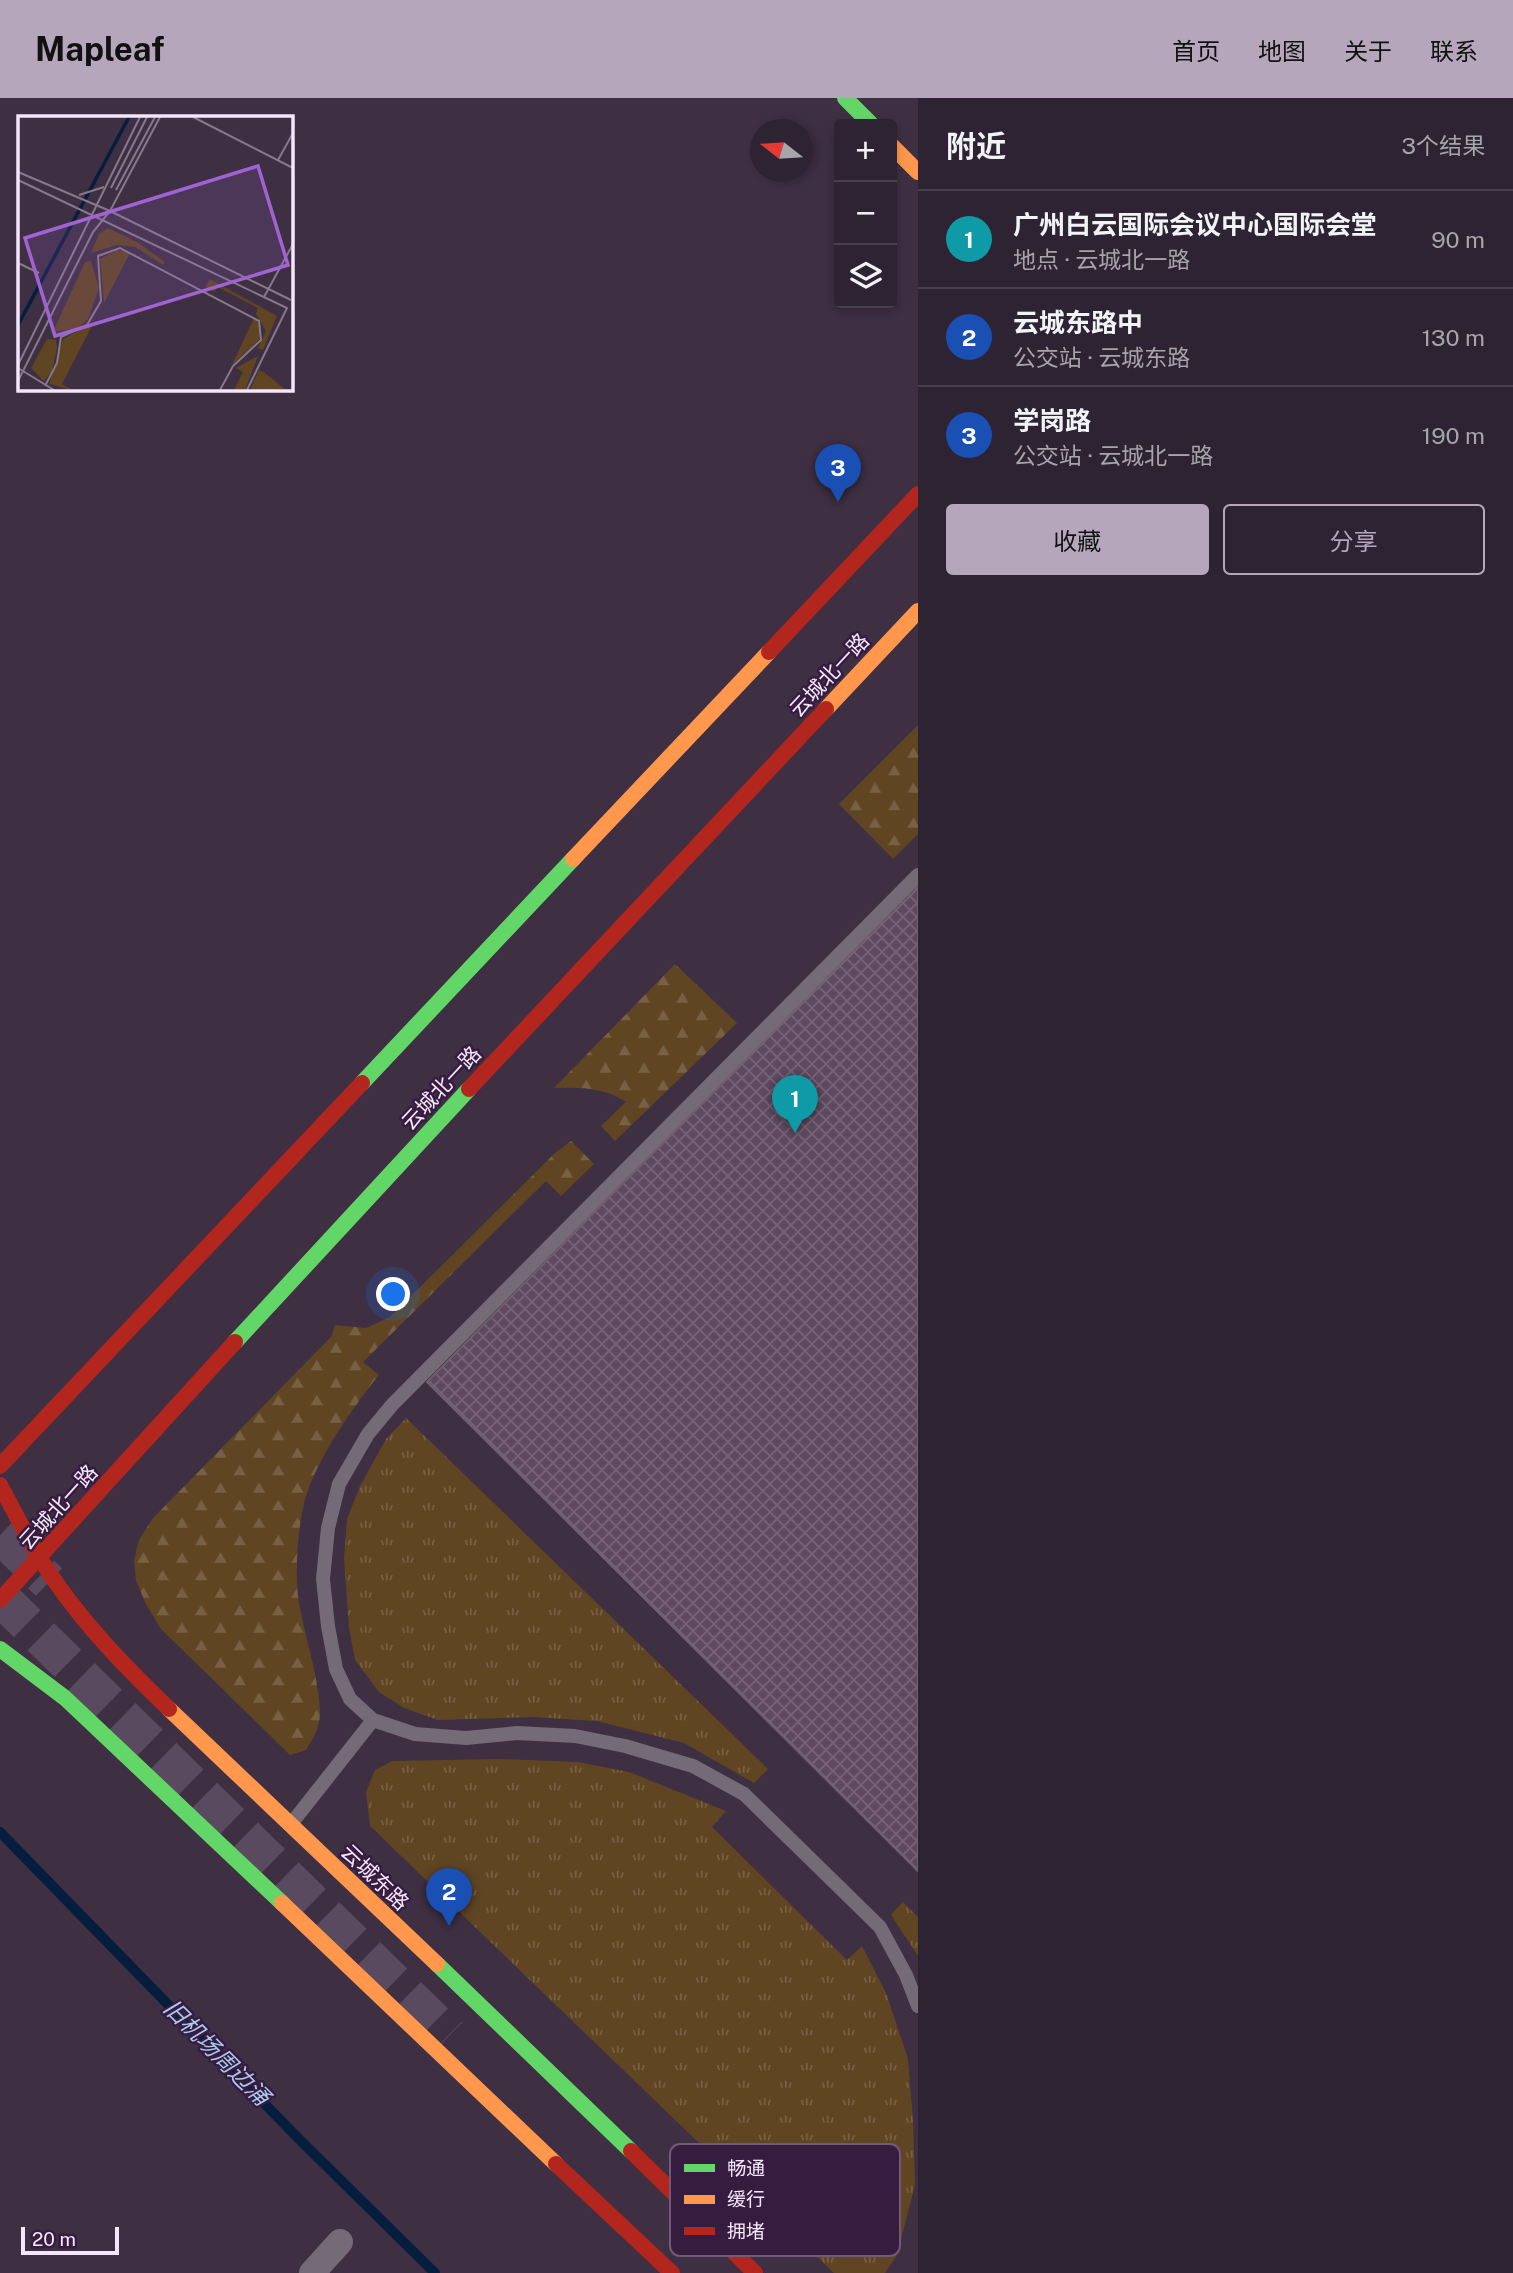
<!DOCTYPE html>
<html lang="zh">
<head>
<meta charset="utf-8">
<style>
  :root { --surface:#2e2332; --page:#362b3a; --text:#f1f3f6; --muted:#a7a4ac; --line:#49404d; --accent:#b6a6bc }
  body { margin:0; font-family:"Public Sans","Noto Sans SC",sans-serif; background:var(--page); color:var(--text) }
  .controls { position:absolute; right:21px; top:21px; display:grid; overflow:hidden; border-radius:7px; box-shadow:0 4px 10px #0003 }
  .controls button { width:63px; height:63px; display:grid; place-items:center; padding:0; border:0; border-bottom:2px solid var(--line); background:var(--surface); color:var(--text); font:35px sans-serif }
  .compass { position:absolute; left:750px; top:21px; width:63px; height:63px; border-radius:50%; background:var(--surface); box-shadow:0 4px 10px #0003; rotate:287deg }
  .scale { position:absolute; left:21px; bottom:18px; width:98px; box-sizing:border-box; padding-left:7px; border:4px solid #f6e6fd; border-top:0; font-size:19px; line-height:24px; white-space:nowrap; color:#f6e6fd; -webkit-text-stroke:5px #361d40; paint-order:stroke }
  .you { position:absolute; left:394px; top:1197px; width:24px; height:24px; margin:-18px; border:5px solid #fff; border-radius:50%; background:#1a73e8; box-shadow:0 0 0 10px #1a73e833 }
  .badge { display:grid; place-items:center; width:46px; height:46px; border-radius:50%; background:var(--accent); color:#fff; font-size:23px; font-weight:700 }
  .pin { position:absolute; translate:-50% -58px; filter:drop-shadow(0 2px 4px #0008) }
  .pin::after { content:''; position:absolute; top:37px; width:24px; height:21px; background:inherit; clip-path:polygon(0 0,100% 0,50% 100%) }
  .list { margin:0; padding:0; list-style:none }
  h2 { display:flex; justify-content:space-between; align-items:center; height:91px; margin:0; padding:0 28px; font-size:30px }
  h2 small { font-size:23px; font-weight:400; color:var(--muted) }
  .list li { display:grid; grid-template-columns:46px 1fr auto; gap:21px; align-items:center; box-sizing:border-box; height:98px; padding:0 28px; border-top:2px solid var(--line) }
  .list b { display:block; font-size:26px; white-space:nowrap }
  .list p { margin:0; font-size:23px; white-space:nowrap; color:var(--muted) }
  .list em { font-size:23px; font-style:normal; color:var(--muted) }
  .actions { display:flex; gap:14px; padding:21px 28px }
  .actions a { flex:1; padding:16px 0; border:2px solid var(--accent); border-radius:7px; text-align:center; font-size:24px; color:var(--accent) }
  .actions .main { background:var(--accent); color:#111 }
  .icon { flex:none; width:38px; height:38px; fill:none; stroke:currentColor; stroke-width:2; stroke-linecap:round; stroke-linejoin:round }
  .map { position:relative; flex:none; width:918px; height:2175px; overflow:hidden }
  header { display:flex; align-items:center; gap:42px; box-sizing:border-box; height:98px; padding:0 35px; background:var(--accent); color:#111 }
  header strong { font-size:33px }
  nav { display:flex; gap:38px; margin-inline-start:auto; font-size:24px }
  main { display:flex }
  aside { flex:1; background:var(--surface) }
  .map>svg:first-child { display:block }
  .grass { fill:url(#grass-tufts) }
  .forest { fill:url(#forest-firs) }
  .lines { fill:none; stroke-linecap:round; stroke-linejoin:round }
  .stream { stroke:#061d3e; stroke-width:10 }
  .building { fill:url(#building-cross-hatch); stroke:#6f606f; stroke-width:2 }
  .secondary-tunnel { stroke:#5a4a5f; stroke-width:38; stroke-dasharray:38 19; stroke-linecap:butt }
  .lane { stroke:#746a78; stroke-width:14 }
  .street { stroke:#746a78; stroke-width:26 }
  .fast { stroke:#63d668; stroke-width:16 }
  .slow { stroke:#ff974d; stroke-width:16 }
  .jam { stroke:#b3261e; stroke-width:16 }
  .labels { text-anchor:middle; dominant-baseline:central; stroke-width:5; stroke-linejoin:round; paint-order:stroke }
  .street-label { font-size:21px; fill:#f6e6fd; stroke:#361d40 }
  .water-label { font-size:23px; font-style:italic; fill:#abc8ee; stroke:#361d40 }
  .inset-river { fill:none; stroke:#061d3e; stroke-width:3.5 }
  .inset-road { fill:none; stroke:#88788d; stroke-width:2 }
  .view { fill:#a064d2; fill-opacity:0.15; stroke:#a064d2; stroke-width:3.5 }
  .inset-edge { fill:none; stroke:#f6e6fd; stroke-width:3.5 }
  .key { fill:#361d40; stroke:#705979; stroke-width:2 }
  .key-label { font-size:19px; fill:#f6e6fd }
</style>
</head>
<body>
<header>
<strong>Mapleaf</strong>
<nav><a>首页</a><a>地图</a><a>关于</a><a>联系</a></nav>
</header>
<main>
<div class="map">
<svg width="918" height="2175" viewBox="0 0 918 2175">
  <defs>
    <pattern id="grass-tufts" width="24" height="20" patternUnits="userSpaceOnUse" patternTransform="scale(1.75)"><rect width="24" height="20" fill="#5f4522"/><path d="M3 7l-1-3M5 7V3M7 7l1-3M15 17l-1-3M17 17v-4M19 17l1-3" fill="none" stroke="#776043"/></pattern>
    <pattern id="forest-firs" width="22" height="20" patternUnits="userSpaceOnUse" patternTransform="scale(1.75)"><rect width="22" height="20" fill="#5f4522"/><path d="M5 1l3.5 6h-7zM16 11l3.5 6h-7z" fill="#776043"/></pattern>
    <pattern id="building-cross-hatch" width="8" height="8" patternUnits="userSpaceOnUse" patternTransform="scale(1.75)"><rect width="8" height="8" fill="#5e495f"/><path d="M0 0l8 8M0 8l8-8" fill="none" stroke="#766377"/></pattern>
  </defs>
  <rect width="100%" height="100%" fill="#3e2f43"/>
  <path class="grass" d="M406,1320l362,351 -14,14 -70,-40 -87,-22 -64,-4 -95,3 -34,-12 -25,-16 -24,-32 -6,-32 -5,-70 3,-39 13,-33 26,-47z
    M499,1661l79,3 51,10 97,39 -14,16 135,133 15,-14 24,47 22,66 5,61 2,65 -18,70 -12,18h-51l-464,-447 -4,-34 9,-22 17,-9z
    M903,1804l15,15v39l-27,-41z"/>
  <path class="forest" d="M918,627v109l-25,25 -54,-55z
    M675,866l62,59 -122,118 -14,-15 25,-24c-23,-15 -46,-15 -72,-14z
    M571,1043l23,23 -33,32 -15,-15 -183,181 16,13c-26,32 -66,89 -75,129 -6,24 -9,66 -6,91 3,32 29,104 20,131 -2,9 -8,17 -12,24l-16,5 -129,-126 -15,-25 -10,-23 -2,-21 5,-20 14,-22 178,-181 4,-12 31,3 24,-11 165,-164z"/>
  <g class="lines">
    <path class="stream" d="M0,1734l299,307 136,134"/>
  </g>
  <path class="building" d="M918,786v987l-491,-489z"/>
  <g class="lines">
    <path class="secondary-tunnel" d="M0,1437l49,47
      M0,1499l449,439"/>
    <path class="lane" d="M918,777l-526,530 -24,29 -29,50 -11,44 -5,51 5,47 8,43 14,30 23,21 42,14 51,4 51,-5 58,3 50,10 68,20 51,28 136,133 26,48 12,31
      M291,1726l82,-104"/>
    <path class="street" d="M312,2175l28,-31"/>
    <path class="fast" d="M845,0l26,26
      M362,985l211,-224
      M235,1244l234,-253
      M0,1551l65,49 217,205
      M437,1866l194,187"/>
    <path class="slow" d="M892,48l26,26
      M826,611l92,-98
      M573,761l196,-207
      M169,1611l268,255
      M282,1805l274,261"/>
    <path class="jam" d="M769,554l149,-158
      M469,991l357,-380
      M0,1368l362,-383
      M0,1387c13,24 25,48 39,72 35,57 82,106 130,152
      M0,1502l235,-258
      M631,2053l124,122
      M556,2066l116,109"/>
  </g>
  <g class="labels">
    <g class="street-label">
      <text transform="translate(829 577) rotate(-47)">云城北一路</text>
      <text transform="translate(441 990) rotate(-47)">云城北一路</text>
      <text transform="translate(58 1409) rotate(-48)">云城北一路</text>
      <text transform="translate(375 1779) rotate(44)">云城东路</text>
    </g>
    <g class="water-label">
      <text transform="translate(217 1954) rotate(45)">旧机场周边涌</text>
    </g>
  </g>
  <g transform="translate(18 18)">
    <rect width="275" height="275" fill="#3e2f43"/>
    <path d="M99,134l13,3 -26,50 -4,-44zM73,145l8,27 -11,31 -10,9 -25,4 32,-70zM236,202l7,7 -2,15 -27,25zM76,206l-32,62 10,6 -23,-6 14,-45z" fill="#5f4522"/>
    <path d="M90,112l29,14 28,20 -2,3 -28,-18 -18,-2 -26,8 8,-19zM192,163l67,37 -14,34 -5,-2 8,-17 -10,-17 2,-6 -40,-21 -4,5 -9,-5zM29,223l9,1 1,8 -5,23 -8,10 -13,-13zM240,240l-13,34h-11l9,-18 -7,-4z" fill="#5f4522"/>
    <path d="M241,254l6,3 21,17h-36z" fill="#5f4522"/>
    <path class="inset-river" d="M0,209l111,-208"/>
    <path class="inset-road" d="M175,1l100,51M260,44l15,-27M0,56l92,39 181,89M0,64l269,128 -40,82M93,72l36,-71M98,74l39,-73M61,79l25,-8M0,147l21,10M246,181l29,-53M0,249l122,-248M0,252l36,22M0,265l75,-149 17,-21 50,-94M27,270l12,-23 4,-26 26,-12 14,-24 -3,-45 22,-8 139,73 2,19 -28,26 -13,24"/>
    <path class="view" d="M240,50l30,99 -233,71 -30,-98z"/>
    <rect width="275" height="275" class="inset-edge"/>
  </g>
  <rect x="670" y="2046" width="230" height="112" rx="10" class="key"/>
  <rect x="684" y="2066" width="31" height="8" fill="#63d668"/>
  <rect x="684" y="2097" width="31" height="9" fill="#ff974d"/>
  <rect x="684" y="2129" width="31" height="8" fill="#b3261e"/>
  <g class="key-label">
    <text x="727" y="2077">畅通</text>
    <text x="727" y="2108">缓行</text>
    <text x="727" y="2140">拥堵</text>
  </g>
</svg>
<div class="controls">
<button>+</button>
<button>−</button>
<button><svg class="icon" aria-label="layers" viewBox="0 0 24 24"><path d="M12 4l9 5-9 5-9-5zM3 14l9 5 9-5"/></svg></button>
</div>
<svg class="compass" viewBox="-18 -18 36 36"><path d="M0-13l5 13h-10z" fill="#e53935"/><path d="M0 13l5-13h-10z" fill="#a7a4ac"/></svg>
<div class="scale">20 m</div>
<div class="you"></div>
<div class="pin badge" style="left:795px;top:1035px;background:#0f9aa8">1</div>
<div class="pin badge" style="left:449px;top:1828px;background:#1a4fb4">2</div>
<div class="pin badge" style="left:838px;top:404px;background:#1a4fb4">3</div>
</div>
<aside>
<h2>附近<small>3个结果</small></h2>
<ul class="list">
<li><span class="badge" style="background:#0f9aa8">1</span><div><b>广州白云国际会议中心国际会堂</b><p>地点 · 云城北一路</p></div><em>90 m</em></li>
<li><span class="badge" style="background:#1a4fb4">2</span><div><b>云城东路中</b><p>公交站 · 云城东路</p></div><em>130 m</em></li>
<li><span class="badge" style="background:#1a4fb4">3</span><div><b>学岗路</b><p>公交站 · 云城北一路</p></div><em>190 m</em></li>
</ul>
<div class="actions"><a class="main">收藏</a><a>分享</a></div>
</aside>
</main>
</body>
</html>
